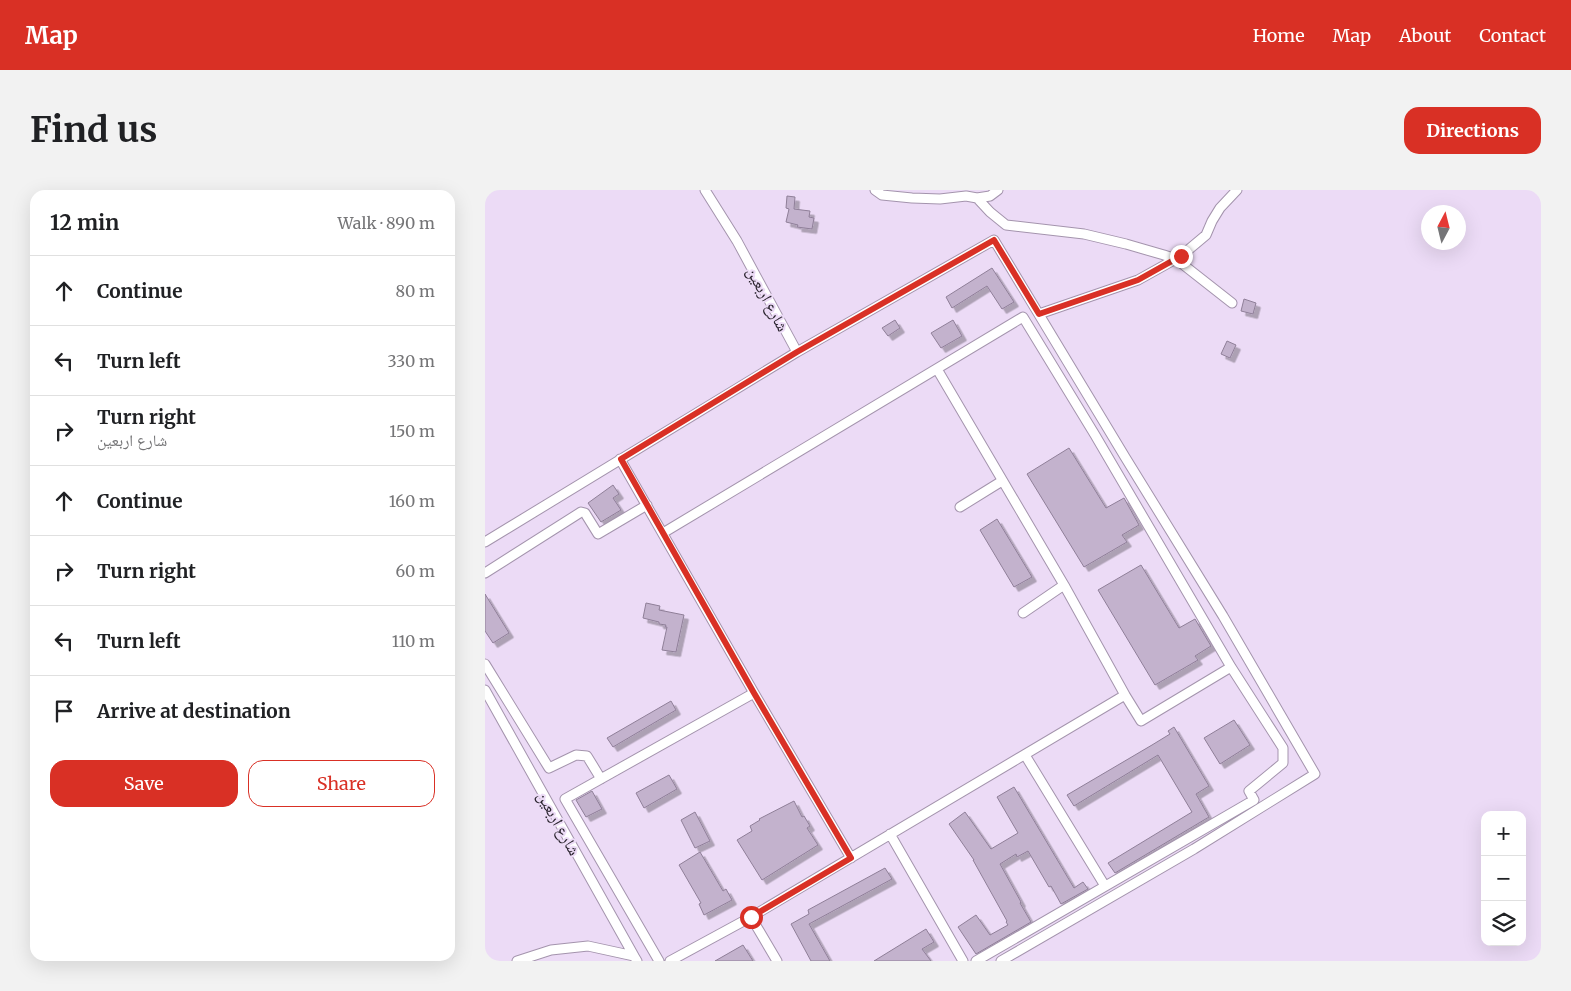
<!DOCTYPE html>
<html lang="en">
<head>
<meta charset="utf-8">
<style>
  :root { --surface:#fff; --page:#f2f2f2; --text:#202124; --muted:#757577; --line:#e0e0e0; --accent:#d93025 }
  body { margin:0; font-family:Merriweather,"Noto Naskh Arabic",serif; background:var(--page); color:var(--text) }
  .controls { position:absolute; right:15px; bottom:15px; display:grid; overflow:hidden; border-radius:10px; box-shadow:0 5px 20px #0002 }
  .controls button { width:45px; height:45px; display:grid; place-items:center; padding:0; border:0; border-bottom:1px solid var(--line); background:var(--surface); color:var(--text); font:25px sans-serif }
  .compass { position:absolute; left:936px; top:15px; width:45px; height:45px; border-radius:50%; background:var(--surface); box-shadow:0 5px 20px #0002; rotate:7deg }
  .stop { position:absolute; width:15px; height:15px; margin:-11px; border:4px solid #d93025; border-radius:50%; background:#fff }
  .stop.end { background:#d93025; border-color:#fff; box-shadow:0 1px 5px #0008 }
  .list { margin:0; padding:0; list-style:none }
  h2 { display:flex; justify-content:space-between; align-items:center; height:65px; margin:0; padding:0 20px; font-size:21px }
  h2 small { font-size:16px; font-weight:400; color:var(--muted) }
  .list li { display:grid; grid-template-columns:32px 1fr auto; gap:15px; align-items:center; box-sizing:border-box; height:70px; padding:0 20px; border-top:1px solid var(--line) }
  .list b { display:block; font-size:19px; white-space:nowrap }
  .list p { margin:0; font-size:16px; white-space:nowrap; color:var(--muted) }
  .list em { font-size:16px; font-style:normal; color:var(--muted) }
  .actions { display:flex; gap:10px; padding:15px 20px }
  .actions a { flex:1; padding:11px 0; border:1px solid var(--accent); border-radius:15px; text-align:center; font-size:18px; color:var(--accent) }
  .actions .main { background:var(--accent); color:#fff }
  .icon { flex:none; width:28px; height:28px; fill:none; stroke:currentColor; stroke-width:2; stroke-linecap:round; stroke-linejoin:round }
  .map { position:relative; flex:none; width:1056px; height:771px; overflow:hidden; border-radius:15px }
  header { display:flex; align-items:center; gap:30px; box-sizing:border-box; height:70px; padding:0 25px; background:var(--accent); color:#fff }
  header strong { font-size:24px }
  nav { display:flex; gap:28px; margin-inline-start:auto; font-size:18px }
  .intro { display:flex; align-items:center; justify-content:space-between; box-sizing:border-box; height:120px; padding:0 30px }
  h1 { margin:0; font-size:35px }
  .button { padding:12px 22px; border-radius:15px; background:var(--accent); color:#fff; font-size:18px; font-weight:700 }
  main { display:flex; gap:30px; padding:0 30px }
  aside { flex:1; background:var(--surface); border-radius:15px; box-shadow:0 5px 20px #0002 }
  .map>svg:first-child { display:block }
  .building { fill:#c3b2cd; stroke:#8f7f98; filter:url(#shadow) }
  .lines { fill:none; stroke-linecap:round; stroke-linejoin:round }
  .street-casing { stroke:#a494ad; stroke-width:11 }
  .street { stroke:#fff; stroke-width:9 }
  .route { stroke:#d93025; stroke-width:6 }
  .labels { text-anchor:middle; dominant-baseline:central; stroke-width:4; stroke-linejoin:round; paint-order:stroke }
  .street-label { font-size:16px; fill:#29232d; stroke:#ecdbf6 }
</style>
</head>
<body>
<header>
<strong>Map</strong>
<nav><a>Home</a><a>Map</a><a>About</a><a>Contact</a></nav>
</header>
<div class="intro"><h1>Find us</h1><a class="button">Directions</a></div>
<main>
<aside>
<h2>12 min<small>Walk · 890 m</small></h2>
<ul class="list">
<li><svg class="icon" aria-label="ahead" viewBox="0 0 24 24"><path d="M12 20V5M6 11l6-6 6 6"/></svg><div><b>Continue</b></div><em>80 m</em></li>
<li><svg class="icon" aria-label="left" viewBox="0 0 24 24"><path d="M17 20v-9H6M10 6l-5 5 5 5"/></svg><div><b>Turn left</b></div><em>330 m</em></li>
<li><svg class="icon" aria-label="right" viewBox="0 0 24 24"><path d="M7 20v-9h11M14 6l5 5-5 5"/></svg><div><b>Turn right</b><p>شارع اربعين</p></div><em>150 m</em></li>
<li><svg class="icon" aria-label="ahead" viewBox="0 0 24 24"><path d="M12 20V5M6 11l6-6 6 6"/></svg><div><b>Continue</b></div><em>160 m</em></li>
<li><svg class="icon" aria-label="right" viewBox="0 0 24 24"><path d="M7 20v-9h11M14 6l5 5-5 5"/></svg><div><b>Turn right</b></div><em>60 m</em></li>
<li><svg class="icon" aria-label="left" viewBox="0 0 24 24"><path d="M17 20v-9H6M10 6l-5 5 5 5"/></svg><div><b>Turn left</b></div><em>110 m</em></li>
<li><svg class="icon" aria-label="arrive" viewBox="0 0 24 24"><path d="M6 21V4h12l-3 4 3 4H6"/></svg><div><b>Arrive at destination</b></div></li>
</ul>
<div class="actions"><a class="main">Save</a><a>Share</a></div>
</aside>
<div class="map">
<svg width="1056" height="771" viewBox="0 0 1056 771">
  <defs>
    <filter id="shadow"><feDropShadow dx="4.5" dy="4.5" stdDeviation="0" flood-color="#0004"/></filter>
  </defs>
  <rect width="100%" height="100%" fill="#ecdbf6"/>
  <path class="building" d="M302,6l8,1 -1,12 16,2 -1,6 5,1 -2,11 -15,-2 1,-2 -12,-3 3,-13 -3,-1z
    M507,78l22,34 -12,7 -15,-23 -35,22 -6,-11z
    M759,109l12,4 -3,11 -12,-3z
    M410,130l5,8 -12,8 -6,-8z
    M468,130l9,16 -21,12 -10,-15z
    M742,151l9,4 -6,13 -9,-4z
    M584,258l37,60 18,-10 15,27 -17,10 5,7 -43,25 -57,-93z
    M128,295l6,9 -6,4 8,12 -20,12 -13,-19z
    M512,329l35,58 -18,10 -34,-57z
    M656,375l38,63 16,-9 16,27 -16,10 3,4 -43,25 -57,-95z
    M0,404l24,39 -16,10 -8,-12z
    M161,413l14,3 -1,4 25,5 -8,37 -14,-2 5,-23h-2l1,-2 -7,-1v-2l-16,-4z
    M186,511l5,9 -63,37 -6,-9z
    M749,530l16,25 -30,19 -16,-26z
    M689,537l35,59 -13,8 13,23 -94,56 -7,-10 84,-51 -34,-57 -84,51 -7,-11 85,-50 18,-11 -2,-3z
    M184,585l8,14 -33,19 -8,-15z
    M529,597l60,101 9,-6 5,7 -27,15 -10,-18 -2,1 -21,-36 -11,6 -1,-3 -16,10 21,38 -1,1 11,19 -55,32 -18,-27 18,-12 14,20 18,-10 -2,-3 1,-1 -34,-61h1l-25,-36 16,-12 26,37 27,-16 -21,-36z
    M107,601l10,18 -16,8 -10,-17z
    M309,611l8,16 2,-1 6,10 -3,2 11,17 -56,35 -25,-40 15,-9 -2,-5 10,-6 -1,-1z
    M210,622l15,29 -15,7 -14,-28z
    M215,662l23,39 3,-2 6,11 -28,15 -5,-11 2,-1 -22,-38z
    M400,678l7,11 -83,45 21,37h-19l-20,-37 18,-10 -1,-4z
    M441,739l8,13 -12,7 9,12h-57z
    M258,755l10,16h-38z"/>
  <g class="lines">
    <defs>
      <path id="street" d="M390,0l7,5 30,3 28,1 26,-3 11,2 13,14 16,13 78,9 42,10 38,11 12,4 56,44
        M492,8l13,-2 8,-6
        M554,124l99,-34 43,-24 25,-21 6,-14 8,-13 17,-18
        M312,162l197,-112 131,217 98,159 92,158 -121,75 -193,112
        M452,179l127,216 61,110
        M135,269l134,234 97,165
        M475,317l42,-26
        M178,343l360,-216 72,118 136,232 52,81v15l-34,28 5,9 -278,161
        M0,352l312,-190 -60,-111 -32,-51
        M0,383l96,-61 4,1 13,21 49,-29
        M538,423l41,-28
        M0,474l64,104 27,-13 11,1 14,23
        M0,500l149,266
        M540,565l80,131
        M405,644l73,127
        M266,727l26,44
        M32,771l34,-11 37,-4 46,10 3,5
        M174,771l-94,-162 189,-106
        M185,771l81,-44 374,-222 16,26 90,-54"/>
    </defs>
    <use href="#street" class="street-casing"/>
    <use href="#street" class="street"/>
  </g>
  <g class="lines">
    <path class="route" d="M266,727l100,-59 -97,-165 -133,-234 176,-107 197,-112 45,74 99,-34 43,-24"/>
  </g>
  <g class="labels">
    <g class="street-label">
      <text transform="translate(283 109) rotate(62)">شارع اربعين</text>
      <text transform="translate(74 633) rotate(61)">شارع اربعين</text>
    </g>
  </g>
</svg>
<div class="controls">
<button>+</button>
<button>−</button>
<button><svg class="icon" aria-label="layers" viewBox="0 0 24 24"><path d="M12 4l9 5-9 5-9-5zM3 14l9 5 9-5"/></svg></button>
</div>
<svg class="compass" viewBox="-18 -18 36 36"><path d="M0-13l5 13h-10z" fill="#e53935"/><path d="M0 13l5-13h-10z" fill="#757577"/></svg>
<div class="stop" style="left:266px;top:727px"></div>
<div class="stop end" style="left:696px;top:66px"></div>
</div>
</main>
</body>
</html>
